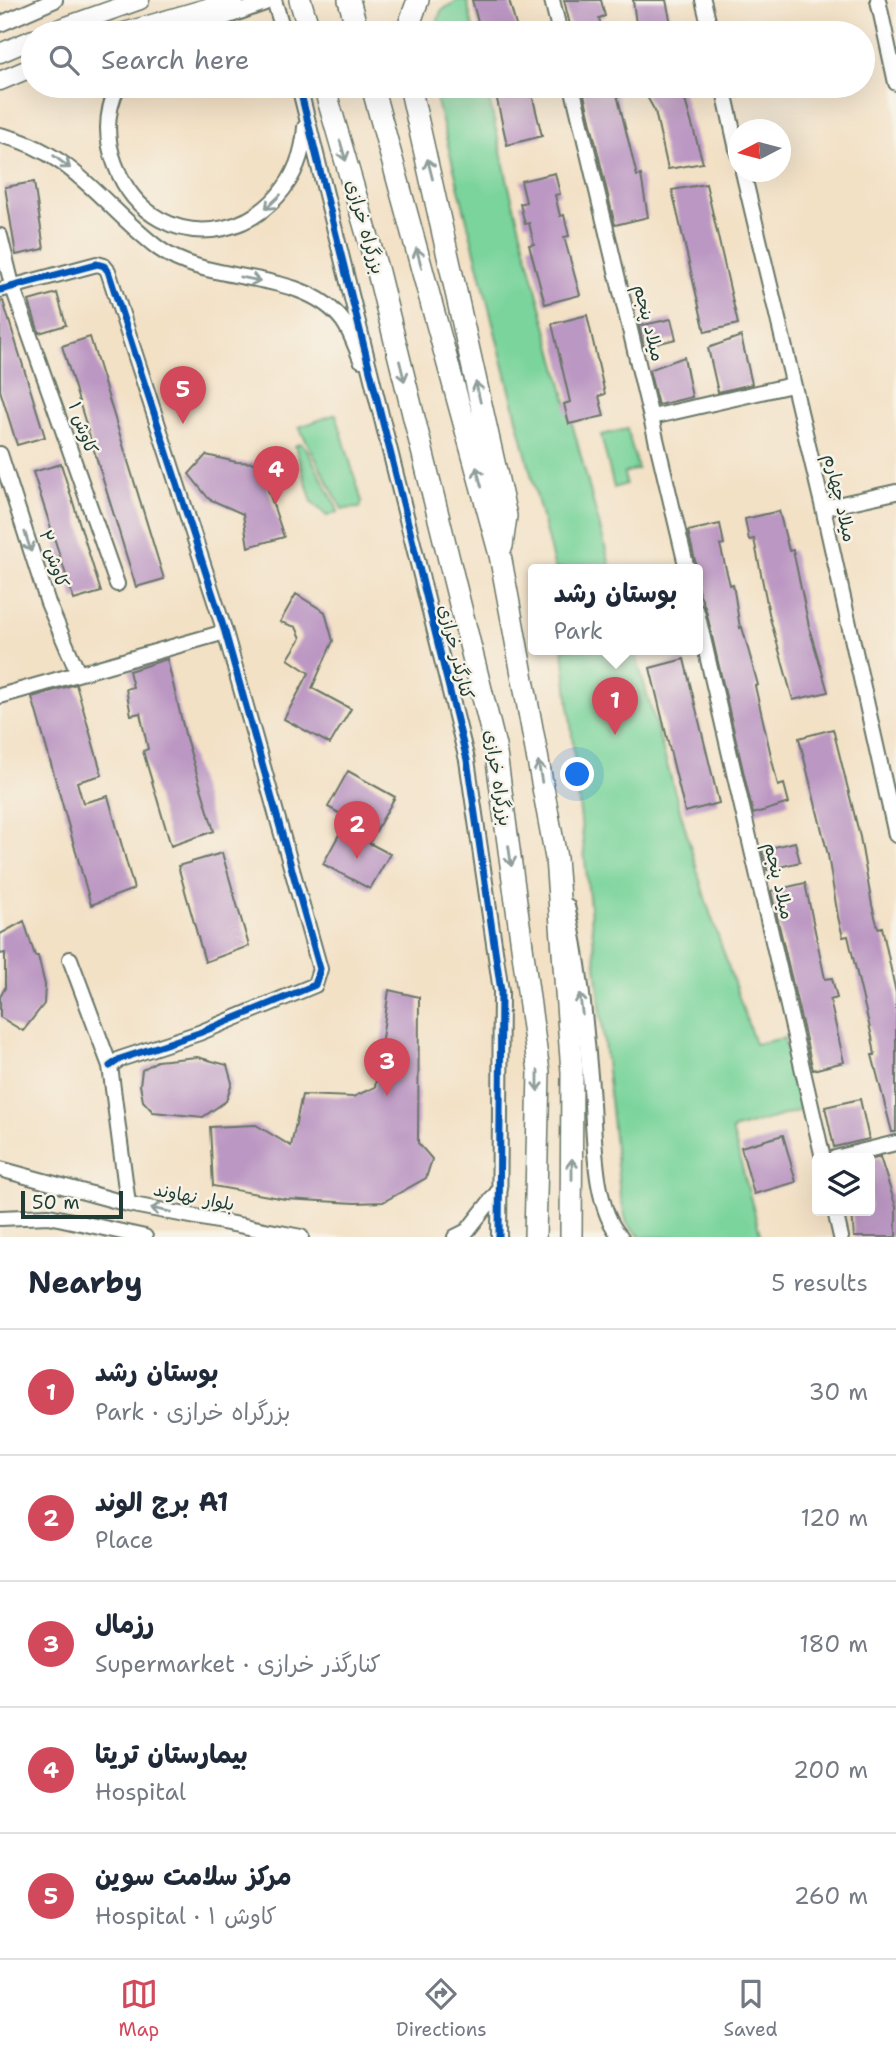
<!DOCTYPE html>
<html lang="en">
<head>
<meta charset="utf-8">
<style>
  :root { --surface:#fff; --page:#f2f2f3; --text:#1f2937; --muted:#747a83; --line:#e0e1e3; --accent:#d1495b }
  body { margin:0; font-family:"Shantell Sans","Playpen Sans Arabic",sans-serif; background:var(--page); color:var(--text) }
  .controls { position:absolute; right:21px; bottom:21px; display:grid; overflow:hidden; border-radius:7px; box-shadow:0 7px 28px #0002 }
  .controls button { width:63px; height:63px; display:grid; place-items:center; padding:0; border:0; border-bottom:2px solid var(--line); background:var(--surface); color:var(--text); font:35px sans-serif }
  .compass { position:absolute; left:728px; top:119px; width:63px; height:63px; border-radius:50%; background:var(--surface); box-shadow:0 7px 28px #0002; rotate:264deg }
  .scale { position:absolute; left:21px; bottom:18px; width:102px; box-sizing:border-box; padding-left:7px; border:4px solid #1f3d34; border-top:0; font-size:19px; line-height:24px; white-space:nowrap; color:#1f3d34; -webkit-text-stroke:5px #f7f3e8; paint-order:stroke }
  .you { position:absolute; left:578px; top:775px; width:24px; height:24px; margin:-18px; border:5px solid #fff; border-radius:50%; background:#1a73e8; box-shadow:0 0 0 10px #1a73e833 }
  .badge { display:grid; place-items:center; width:46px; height:46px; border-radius:50%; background:var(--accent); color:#fff; font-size:23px; font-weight:700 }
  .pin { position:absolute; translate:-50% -58px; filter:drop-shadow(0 2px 4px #0008) }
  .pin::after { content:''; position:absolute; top:37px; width:24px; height:21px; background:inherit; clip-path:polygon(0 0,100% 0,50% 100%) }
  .popup { position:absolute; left:528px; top:564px; width:175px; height:91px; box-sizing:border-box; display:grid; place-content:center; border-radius:7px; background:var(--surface); filter:drop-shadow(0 2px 5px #0005); font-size:23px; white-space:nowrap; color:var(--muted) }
  .popup b { font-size:26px; color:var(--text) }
  .popup::after { content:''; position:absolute; left:50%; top:100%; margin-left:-14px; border:14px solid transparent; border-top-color:var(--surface) }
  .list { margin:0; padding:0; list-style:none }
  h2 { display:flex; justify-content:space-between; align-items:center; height:91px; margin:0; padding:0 28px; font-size:30px }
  h2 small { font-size:23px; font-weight:400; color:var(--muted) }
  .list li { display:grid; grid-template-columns:46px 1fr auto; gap:21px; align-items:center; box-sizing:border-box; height:126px; padding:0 28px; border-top:2px solid var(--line) }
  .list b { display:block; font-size:26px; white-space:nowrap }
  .list p { margin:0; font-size:23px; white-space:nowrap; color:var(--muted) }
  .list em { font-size:23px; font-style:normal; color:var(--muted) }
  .icon { flex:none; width:38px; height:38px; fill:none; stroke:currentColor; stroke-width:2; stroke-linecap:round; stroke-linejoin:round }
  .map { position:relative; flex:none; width:896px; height:1237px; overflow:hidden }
  .search { position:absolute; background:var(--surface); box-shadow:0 7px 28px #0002; left:21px; right:21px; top:21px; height:77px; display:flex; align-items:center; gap:18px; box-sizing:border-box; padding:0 24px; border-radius:38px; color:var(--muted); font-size:26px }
  .sheet { height:721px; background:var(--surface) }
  nav { display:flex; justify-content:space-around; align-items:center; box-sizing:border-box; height:98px; border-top:2px solid var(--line); background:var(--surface); font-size:19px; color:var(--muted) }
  nav a { display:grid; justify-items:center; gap:4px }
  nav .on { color:var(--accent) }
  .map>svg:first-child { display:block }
  .green { fill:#7ad49b; stroke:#4c8868; stroke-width:2 }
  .building { fill:#bb97c3 }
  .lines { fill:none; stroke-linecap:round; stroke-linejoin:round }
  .minor-casing { stroke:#697667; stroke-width:18 }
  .major-casing { stroke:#697667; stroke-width:21 }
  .highway-casing { stroke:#697667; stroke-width:24 }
  .minor { stroke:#fff; stroke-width:14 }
  .major { stroke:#fff; stroke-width:18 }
  .highway { stroke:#fff; stroke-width:21 }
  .cycleway-casing { stroke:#f7f3e8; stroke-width:11 }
  .cycleway { stroke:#0057b8; stroke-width:7 }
  .oneway { stroke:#8f9e9a }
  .labels { text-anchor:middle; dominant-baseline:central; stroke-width:5; stroke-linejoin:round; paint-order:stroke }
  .street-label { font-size:18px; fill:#1f3d34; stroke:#f7f3e8 }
</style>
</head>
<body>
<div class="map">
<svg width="896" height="1237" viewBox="0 0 896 1237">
  <rect width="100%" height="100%" fill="#f7f3e8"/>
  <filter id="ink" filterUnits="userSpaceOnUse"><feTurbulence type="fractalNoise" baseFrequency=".0143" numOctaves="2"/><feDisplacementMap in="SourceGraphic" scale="14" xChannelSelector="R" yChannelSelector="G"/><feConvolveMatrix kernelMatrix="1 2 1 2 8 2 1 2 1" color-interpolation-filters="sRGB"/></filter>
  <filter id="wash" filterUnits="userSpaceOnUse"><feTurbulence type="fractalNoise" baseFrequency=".00686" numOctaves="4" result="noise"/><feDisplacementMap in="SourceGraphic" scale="28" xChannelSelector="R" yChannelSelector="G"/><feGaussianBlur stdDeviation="1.57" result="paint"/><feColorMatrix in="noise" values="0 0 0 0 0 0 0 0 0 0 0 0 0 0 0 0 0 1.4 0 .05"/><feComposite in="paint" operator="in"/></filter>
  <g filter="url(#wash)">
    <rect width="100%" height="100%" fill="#f3e1c6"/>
    <path class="green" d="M458,0h9l7,33h-40l7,-22z
      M433,86h53l23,101 102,382h-56z
      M336,414l26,88 -2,6 -18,1 -43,-82z
      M627,429l11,40 -14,4 2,11 -12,4 -13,-53z
      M300,443l6,5 30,58 2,6 -11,4 -15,-14 -17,-56z
      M563,649h71l72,252 49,143 29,-6 17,72 -69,20 29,107h-120l-14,-13 -7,-29z"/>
    <g id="blocks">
      <path class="building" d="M472,0h37l9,33h-37z
        M564,0h37l4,16 -6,2 4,15h-31z
        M633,0h33l7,33h-36z
        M494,86h36l12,50 -35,9z
        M582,86h33l22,90 4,-1 7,42 -33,8z
        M641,86h40l22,77 -35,6 -13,-58z
        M555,173l5,21 -5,1 5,21 4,-1 5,21 -5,1 16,58 -35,9 -16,-59 5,-1 -5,-21 -4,1 -5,-20 6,-2 -5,-21z
        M34,182l10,67 -28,6 -11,-68z
        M706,184l32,140 -33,8 -33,-142z
        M57,293l9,32 -27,8 -10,-32z
        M3,301l42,136 -28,8 -17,-55v-88z
        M587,315l18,79 -6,2 5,20 -35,8 -5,-20 6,-2 -18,-78z
        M671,319l5,20 -32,8 -5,-21z
        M741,336l11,48 -34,8 -10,-44z
        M90,337l74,242 -28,8 -74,-241z
        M684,357l8,40 -34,8 -9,-35z
        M206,455l30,7 23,1 25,74 -36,10 -5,-33 -34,-15 -20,-25z
        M61,464l40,128 -27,8 -41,-128z
        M779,511l10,40 4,-1 17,81 18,61 -35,8 -23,-82 -16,-79 -5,1 -4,-21z
        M720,524l4,20 -4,1 10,40 3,-1 7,44 2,-1 16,58 -3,1 23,100 6,-2 5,19 -36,11 -47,-204 -9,-23v-18l-9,-38z
        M296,594l29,18 8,29 -21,47 39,21 -21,35 -46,-25 25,-46 -21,-14 13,-21 -5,-11 -16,-5z
        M167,659l19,79 28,93 -43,15 -28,-95 5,-2 -8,-36 -9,2 -5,-26 7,-2 -4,-16z
        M684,659l35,144 -34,9 -35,-144z
        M76,684l26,91 -25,7 6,21 25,-7 26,93 -43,16 -59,-208z
        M833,729l27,108 12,68 6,23 4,-1 14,66v139h-4l-20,-77h3l-3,-18 -24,-101 -5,1 -5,-20 -10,-62 -29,-117z
        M348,771l47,26 -26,46 21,11 -20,35 -47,-25 25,-46 -20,-11z
        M795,842l5,20 -33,8 -5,-20z
        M222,853l27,93 -44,16 -27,-96z
        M805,883l20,96 7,-1 5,20 -7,2 14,62 -31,8 -42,-179z
        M24,921l11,35h3l7,29 -1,19 -21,27 -23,-14v-20l5,-9v-35l-5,1v-20z
        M389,990l30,7 -1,146 14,16 -6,19 -43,24 -28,1 -70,-4 -72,-13 -3,-59 46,-2 35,21 11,-51 51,2 22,-10z
        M197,1057l30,8 5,18 -6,18 -23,16 -50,-5 -10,-11 -3,-16 2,-15 15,-9z
        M860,1099l9,40 -35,8 -9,-40z
        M783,1135l13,47 -42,12 -13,-47z
        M880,1157l16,50v30h-42l-2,-26h18v-51z"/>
    </g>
  </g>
  <g filter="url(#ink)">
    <use href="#blocks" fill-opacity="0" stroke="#697667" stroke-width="2"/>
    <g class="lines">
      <defs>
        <path id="minor" d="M274,0l10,33
          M552,0l8,33
          M703,0l8,33
          M878,0l18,83
          M0,24l55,-24
          M181,33l84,-30
          M118,86c-12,25 -13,52 -3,78 40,108 183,76 190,-37
          M299,86l168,674 34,231 -2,246
          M572,86l115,483
          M723,86l15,68
          M0,135c72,16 103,71 158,113 53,39 144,19 185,73 8,11 13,27 18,39
          M743,172l80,336 73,327
          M0,236l12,49 105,299
          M0,290l97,-26 7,2 4,5 117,361 95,337 -5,16 -116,48 -79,26 -10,7
          M652,417l140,-32
          M0,454l48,149 30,70
          M823,508l73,-16
          M697,612l126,546
          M0,696l225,-64
          M567,906c13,55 18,114 23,170 5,43 0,130 31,161
          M70,959l40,107 18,138
          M835,1158l61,-15
          M0,1169l128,35 173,33
          M835,1211l6,26
          M0,1218l49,-2 96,21
          M455,1237l12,-6 33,-42"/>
        <path id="major" d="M47,33l93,-33
          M121,33l113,-33
          M0,53l33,-14
          M0,81l33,-14"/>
        <path id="highway" d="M300,0l10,33
          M349,0l9,33
          M406,33l12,-33
          M324,86l54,186 117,474 44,326 -4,165
          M372,86l128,469 56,303 16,214 -1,165
          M410,86l96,430 -4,30"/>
      </defs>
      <use href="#minor" class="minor-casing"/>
      <use href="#major" class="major-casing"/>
      <use href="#highway" class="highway-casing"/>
      <use href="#minor" class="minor"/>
      <use href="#major" class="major"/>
      <use href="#highway" class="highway"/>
      <defs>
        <path id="cycleway" d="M299,86l168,674 34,231 -2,246
          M0,290l97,-26 7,2 4,5 117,361 95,337 -5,16 -116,48 -79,26 -10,7"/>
      </defs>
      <use href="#cycleway" class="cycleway-casing"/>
      <use href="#cycleway" class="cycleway"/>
    </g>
    <defs><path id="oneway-shaft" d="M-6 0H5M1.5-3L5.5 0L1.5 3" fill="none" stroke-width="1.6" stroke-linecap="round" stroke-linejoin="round" transform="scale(1.75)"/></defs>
    <g class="oneway">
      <use href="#oneway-shaft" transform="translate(343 151) rotate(74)"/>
      <use href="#oneway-shaft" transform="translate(62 162) rotate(37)"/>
      <use href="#oneway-shaft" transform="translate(430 169) rotate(-104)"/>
      <use href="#oneway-shaft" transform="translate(273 202) rotate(136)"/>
      <use href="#oneway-shaft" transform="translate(419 258) rotate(-105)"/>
      <use href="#oneway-shaft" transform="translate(250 279) rotate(11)"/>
      <use href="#oneway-shaft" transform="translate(402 371) rotate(76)"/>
      <use href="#oneway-shaft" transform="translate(478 392) rotate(-103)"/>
      <use href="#oneway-shaft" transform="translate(479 477) rotate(-105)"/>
      <use href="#oneway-shaft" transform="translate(28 542) rotate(72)"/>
      <use href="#oneway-shaft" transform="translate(540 772) rotate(-100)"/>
      <use href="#oneway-shaft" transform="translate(510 856) rotate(82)"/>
      <use href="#oneway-shaft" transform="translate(581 1004) rotate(-97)"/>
      <use href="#oneway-shaft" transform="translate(538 1081) rotate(90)"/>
      <use href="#oneway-shaft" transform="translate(572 1169) rotate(-90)"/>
      <use href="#oneway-shaft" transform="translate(161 1210) rotate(-169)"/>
    </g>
  </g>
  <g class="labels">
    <g class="street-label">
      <text transform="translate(365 227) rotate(74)">بزرگراه خرازی</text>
      <text transform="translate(649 323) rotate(76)">میلاد پنجم</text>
      <text transform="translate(83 428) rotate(70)">کاوش ۱</text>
      <text transform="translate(840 498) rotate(77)">میلاد چهارم</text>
      <text transform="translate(54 559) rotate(72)">کاوش ۲</text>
      <text transform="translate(456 652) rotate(76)">کنارگذر خرازی</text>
      <text transform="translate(498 778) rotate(81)">بزرگراه خرازی</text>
      <text transform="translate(779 881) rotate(77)">میلاد پنجم</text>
      <text transform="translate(194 1197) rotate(11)">بلوار نهاوند</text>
    </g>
  </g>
</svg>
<div class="controls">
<button><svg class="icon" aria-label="layers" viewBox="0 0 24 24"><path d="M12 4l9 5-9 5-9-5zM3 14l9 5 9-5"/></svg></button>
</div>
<svg class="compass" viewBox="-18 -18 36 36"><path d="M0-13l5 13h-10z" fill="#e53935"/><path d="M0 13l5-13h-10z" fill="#747a83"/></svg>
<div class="scale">50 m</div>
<div class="you"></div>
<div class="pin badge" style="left:615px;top:735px">1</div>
<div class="popup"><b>بوستان رشد</b>Park</div>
<div class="pin badge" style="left:357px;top:859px">2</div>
<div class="pin badge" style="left:387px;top:1096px">3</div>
<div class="pin badge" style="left:276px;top:504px">4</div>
<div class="pin badge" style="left:183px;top:424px">5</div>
<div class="search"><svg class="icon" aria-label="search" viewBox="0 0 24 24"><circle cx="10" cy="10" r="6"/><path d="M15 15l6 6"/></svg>Search here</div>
</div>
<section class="sheet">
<h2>Nearby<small>5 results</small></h2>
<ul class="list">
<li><span class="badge">1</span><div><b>بوستان رشد</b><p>Park · بزرگراه خرازی</p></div><em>30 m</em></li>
<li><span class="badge">2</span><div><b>برج الوند A1</b><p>Place</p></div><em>120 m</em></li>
<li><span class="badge">3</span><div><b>رزمال</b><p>Supermarket · کنارگذر خرازی</p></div><em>180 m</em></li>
<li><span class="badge">4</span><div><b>بیمارستان تریتا</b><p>Hospital</p></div><em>200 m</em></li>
<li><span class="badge">5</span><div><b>مرکز سلامت سوین</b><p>Hospital · کاوش ۱</p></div><em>260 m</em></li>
</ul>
</section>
<nav>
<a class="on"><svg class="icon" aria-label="map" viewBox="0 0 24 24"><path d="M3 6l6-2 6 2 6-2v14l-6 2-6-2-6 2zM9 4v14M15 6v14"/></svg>Map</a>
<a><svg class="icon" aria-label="directions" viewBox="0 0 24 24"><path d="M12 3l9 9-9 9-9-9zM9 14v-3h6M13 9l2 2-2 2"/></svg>Directions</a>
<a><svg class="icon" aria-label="saved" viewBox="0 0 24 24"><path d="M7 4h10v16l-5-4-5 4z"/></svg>Saved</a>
</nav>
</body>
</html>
